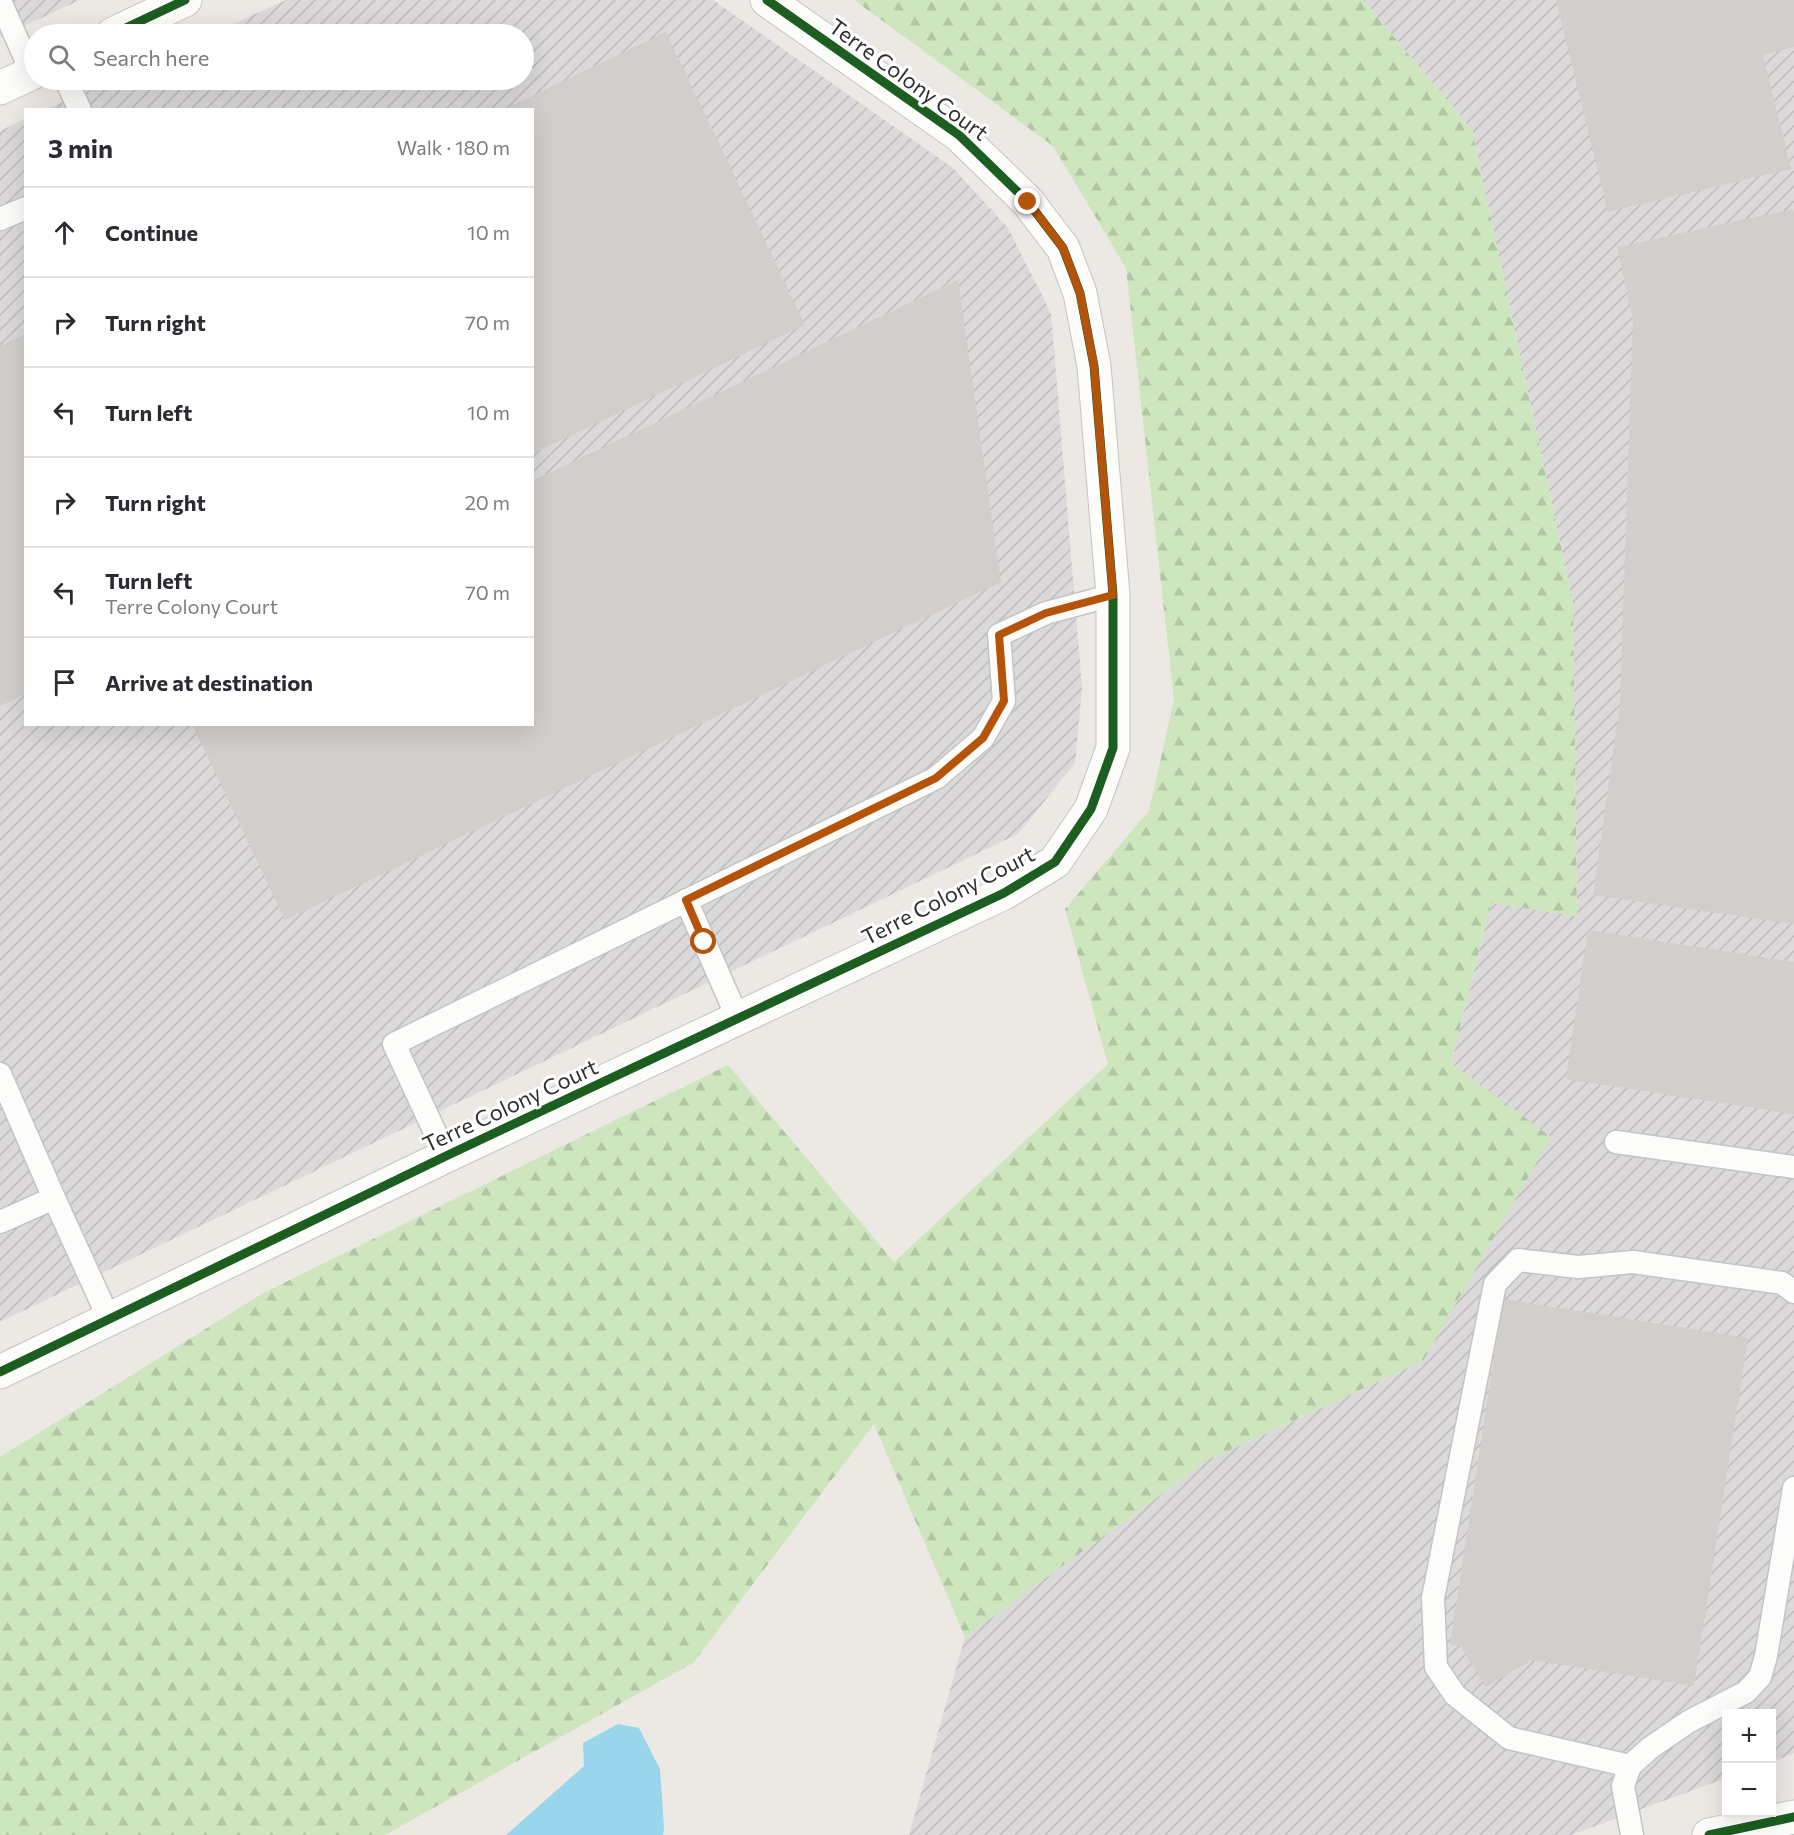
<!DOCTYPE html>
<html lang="en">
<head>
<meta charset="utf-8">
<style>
  :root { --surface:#fff; --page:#f7f7f7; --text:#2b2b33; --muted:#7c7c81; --line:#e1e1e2 }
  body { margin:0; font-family:Commissioner,sans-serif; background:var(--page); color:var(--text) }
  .controls { position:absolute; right:18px; bottom:18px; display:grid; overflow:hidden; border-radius:0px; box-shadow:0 6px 24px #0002 }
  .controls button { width:54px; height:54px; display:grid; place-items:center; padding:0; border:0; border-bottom:2px solid var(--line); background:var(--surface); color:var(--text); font:30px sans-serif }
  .stop { position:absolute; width:18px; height:18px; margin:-14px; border:4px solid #b45309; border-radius:50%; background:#fff }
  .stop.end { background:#b45309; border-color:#fff; box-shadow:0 2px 6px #0008 }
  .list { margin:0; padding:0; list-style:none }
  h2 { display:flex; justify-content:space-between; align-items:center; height:78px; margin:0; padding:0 24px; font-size:26px }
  h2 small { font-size:20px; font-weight:400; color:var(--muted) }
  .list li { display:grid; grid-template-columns:39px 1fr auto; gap:18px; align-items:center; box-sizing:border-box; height:90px; padding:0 24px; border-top:2px solid var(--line) }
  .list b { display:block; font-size:22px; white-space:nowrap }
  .list p { margin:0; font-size:20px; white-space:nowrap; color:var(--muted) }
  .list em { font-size:20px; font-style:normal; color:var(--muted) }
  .icon { flex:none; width:33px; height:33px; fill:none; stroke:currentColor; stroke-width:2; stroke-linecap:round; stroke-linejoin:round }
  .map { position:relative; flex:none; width:1794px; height:1835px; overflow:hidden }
  .search { position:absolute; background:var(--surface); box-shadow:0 6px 24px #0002; left:24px; top:24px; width:510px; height:66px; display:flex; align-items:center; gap:15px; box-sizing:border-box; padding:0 21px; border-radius:33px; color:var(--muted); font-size:22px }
  .panel { position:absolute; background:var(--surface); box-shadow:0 6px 24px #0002; left:24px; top:108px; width:510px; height:618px; border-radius:0px }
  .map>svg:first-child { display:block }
  .industrial { fill:url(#industrial-furrows) }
  .forest { fill:url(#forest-firs) }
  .water { fill:#99d6ec }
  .building { fill:#d1cecb }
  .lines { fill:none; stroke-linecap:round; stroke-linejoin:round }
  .service-casing { stroke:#c5c4c5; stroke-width:25 }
  .minor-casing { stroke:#c5c4c5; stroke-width:35 }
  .tertiary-casing { stroke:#c5c4c5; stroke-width:35 }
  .service { stroke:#fcfcfb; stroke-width:22 }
  .minor { stroke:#fcfcfb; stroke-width:33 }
  .tertiary { stroke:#fcfcfb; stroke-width:33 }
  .cycleway-casing { stroke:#fff; stroke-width:13 }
  .cycleway { stroke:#1b5e20; stroke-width:9 }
  .route { stroke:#b45309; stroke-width:8 }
  .labels { text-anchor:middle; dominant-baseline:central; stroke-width:6; stroke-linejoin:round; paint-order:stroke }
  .street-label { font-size:22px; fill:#2e2e2e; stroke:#fff }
</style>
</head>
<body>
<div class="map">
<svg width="1794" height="1835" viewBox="0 0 1794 1835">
  <defs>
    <pattern id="industrial-furrows" width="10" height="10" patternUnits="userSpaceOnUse" patternTransform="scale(1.5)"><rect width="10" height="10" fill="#dcd9db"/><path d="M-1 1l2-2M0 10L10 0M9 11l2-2" fill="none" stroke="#bdbbbc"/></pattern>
    <pattern id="forest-firs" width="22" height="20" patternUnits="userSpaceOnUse" patternTransform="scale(1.5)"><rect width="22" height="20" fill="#cee6be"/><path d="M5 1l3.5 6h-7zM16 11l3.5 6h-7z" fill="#b1c6a4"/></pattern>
  </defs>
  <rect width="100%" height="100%" fill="#ece8e4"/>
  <path class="industrial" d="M0,0h80l-80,37z
    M286,0h427l240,168 55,60 43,85 31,375 -7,75 -57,71 -1018,488v-1191l25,-12 1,605h506v-614l-485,-1 66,-29h411v-46h-313z
    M1363,0h431v1753l-22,9v-48h-46v64l-155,57h-662l56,-198 243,-177 215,-99 28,-298 40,-160 86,12 -4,-312 -101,-473z"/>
  <path class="forest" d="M854,0h509l109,130 101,473 4,313 -86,-13 -40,160 100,74 -128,224 -215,99 -243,177 -91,-213 -181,239 -308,172h-385v-378l265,-165 463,-227 166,197 214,-198 -43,-155 84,-98 25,-111 -48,-432 -73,-122z"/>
  <path class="water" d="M618,1724l21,4 21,41 4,59 -1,7h-157l78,-69 -1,-23z"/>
  <path class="building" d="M1556,0h238v47l-31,8 28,114 -183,43z
    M666,32l139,293 -273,129v-344h-30z
    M1793,209l1,3v712l-201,-29 27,-192 13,-383 -16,-73z
    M958,280l43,302 -716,338 -93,-196h340v-243z
    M26,334v360l-26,12v-360z
    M1588,930l206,32v152l-228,-35z
    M1503,1299l245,39 -54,348 -162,-26 -46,27 -26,-41 -10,-2z"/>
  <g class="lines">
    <defs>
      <path id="service" d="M0,1l32,72
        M66,80l14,30
        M0,219l26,-11
        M686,900l52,119
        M0,1074l54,124
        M1616,1142l178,25
        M446,1156l-52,-112 542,-266 47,-40 21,-37 -5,-66 47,-22 67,-18
        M0,1222l54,-24 55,121
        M1630,1766l-121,-28 -54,-43 -19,-28 -3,-69 62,-314 23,-24 60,7 55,-5 149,21 12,9
        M1632,1835l-9,-49 7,-20 20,-18 38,-26 58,-30 14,-15 6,-21 28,-168"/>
      <path id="minor" d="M113,34l72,-34
        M0,88l34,-16
        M0,1372l446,-216 558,-263 51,-31 36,-53 22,-61v-153l-19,-229 -14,-73 -17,-45 -35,-46 -69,-67 -192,-135"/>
      <path id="tertiary" d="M1709,1835l85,-18"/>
    </defs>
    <use href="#service" class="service-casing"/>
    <use href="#minor" class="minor-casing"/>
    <use href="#tertiary" class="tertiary-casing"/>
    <use href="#service" class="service"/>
    <use href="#minor" class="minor"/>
    <use href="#tertiary" class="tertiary"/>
    <defs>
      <path id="cycleway" d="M113,34l72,-34
        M0,1372l446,-216 558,-263 51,-31 36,-53 22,-61v-153l-19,-229 -14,-73 -17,-45 -35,-46 -69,-67 -192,-135
        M1709,1835l85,-18"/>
    </defs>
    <use href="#cycleway" class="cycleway-casing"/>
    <use href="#cycleway" class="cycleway"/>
  </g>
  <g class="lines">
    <path class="route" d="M704,942l-18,-42 250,-122 47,-40 21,-37 -5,-66 47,-22 67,-18 -19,-229 -14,-73 -17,-45 -35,-46"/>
  </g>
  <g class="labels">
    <g class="street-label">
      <text transform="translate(909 79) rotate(36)">Terre Colony Court</text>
      <text transform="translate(948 895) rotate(-27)">Terre Colony Court</text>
      <text transform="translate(510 1105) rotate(-25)">Terre Colony Court</text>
    </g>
  </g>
</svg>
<div class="controls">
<button>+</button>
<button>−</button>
</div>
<div class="stop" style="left:704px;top:942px"></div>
<div class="stop end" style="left:1028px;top:202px"></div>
<div class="search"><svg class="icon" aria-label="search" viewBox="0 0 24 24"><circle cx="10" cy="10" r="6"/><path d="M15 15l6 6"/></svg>Search here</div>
<section class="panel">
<h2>3 min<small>Walk · 180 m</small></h2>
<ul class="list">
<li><svg class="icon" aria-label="ahead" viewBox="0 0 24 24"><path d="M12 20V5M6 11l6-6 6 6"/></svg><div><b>Continue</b></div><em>10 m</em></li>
<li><svg class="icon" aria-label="right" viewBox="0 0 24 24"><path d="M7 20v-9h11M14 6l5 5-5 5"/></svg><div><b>Turn right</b></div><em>70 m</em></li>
<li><svg class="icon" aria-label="left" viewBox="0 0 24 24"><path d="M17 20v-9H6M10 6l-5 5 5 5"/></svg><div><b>Turn left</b></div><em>10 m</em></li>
<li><svg class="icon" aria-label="right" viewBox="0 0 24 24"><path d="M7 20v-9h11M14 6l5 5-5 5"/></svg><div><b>Turn right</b></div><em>20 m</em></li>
<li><svg class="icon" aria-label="left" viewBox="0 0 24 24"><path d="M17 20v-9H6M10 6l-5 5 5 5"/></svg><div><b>Turn left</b><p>Terre Colony Court</p></div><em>70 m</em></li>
<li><svg class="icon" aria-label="arrive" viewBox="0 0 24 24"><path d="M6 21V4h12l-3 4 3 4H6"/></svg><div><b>Arrive at destination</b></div></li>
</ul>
</section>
</div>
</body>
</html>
